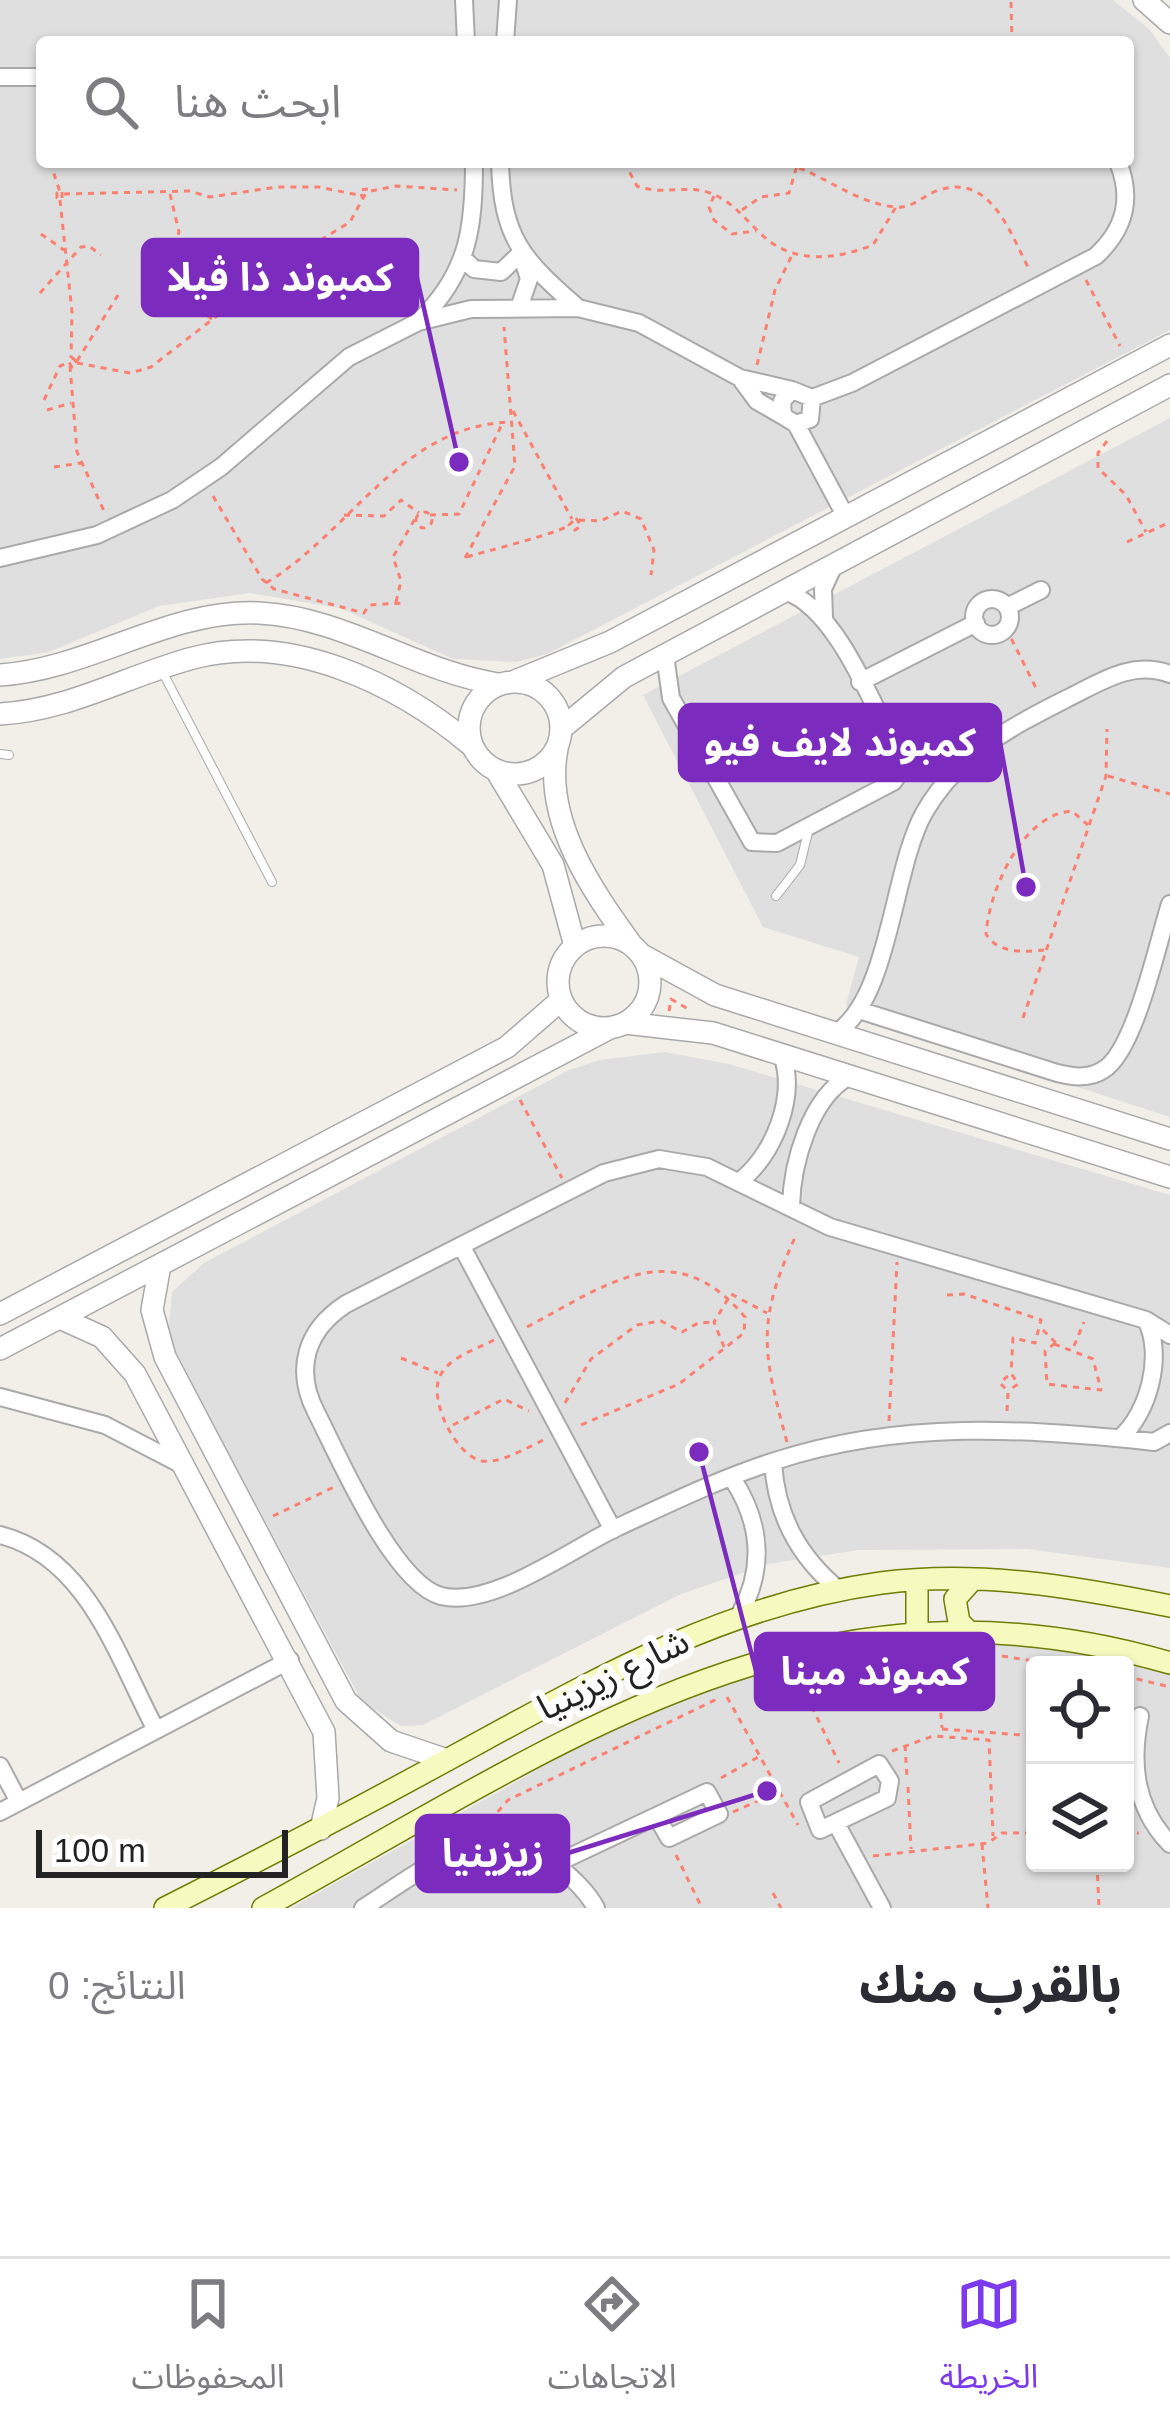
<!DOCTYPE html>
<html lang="ar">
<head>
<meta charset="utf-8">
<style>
  :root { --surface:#fff; --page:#f7f7f7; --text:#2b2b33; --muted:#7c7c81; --line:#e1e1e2; --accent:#7c3aed }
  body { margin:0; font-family:Arial,"Noto Sans Arabic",sans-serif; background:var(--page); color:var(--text); direction:rtl }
  .controls { position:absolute; right:36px; bottom:36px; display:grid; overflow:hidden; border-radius:12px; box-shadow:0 3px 9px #0004 }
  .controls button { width:108px; height:108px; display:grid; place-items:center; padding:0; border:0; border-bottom:3px solid var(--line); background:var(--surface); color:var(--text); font:60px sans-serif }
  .scale { position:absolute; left:36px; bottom:30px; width:252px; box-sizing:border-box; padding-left:12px; border:6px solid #222; border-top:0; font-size:33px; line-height:42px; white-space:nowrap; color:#222; -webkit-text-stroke:9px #fff; paint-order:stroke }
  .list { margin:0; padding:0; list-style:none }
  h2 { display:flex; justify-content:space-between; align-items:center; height:156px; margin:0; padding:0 48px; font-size:51px }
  h2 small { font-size:39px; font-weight:400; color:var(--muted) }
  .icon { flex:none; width:66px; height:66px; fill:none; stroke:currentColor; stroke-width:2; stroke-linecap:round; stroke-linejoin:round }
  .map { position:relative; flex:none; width:1170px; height:1908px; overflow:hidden; direction:ltr }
  .search { position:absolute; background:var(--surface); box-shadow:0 3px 9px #0004; left:36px; right:36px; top:36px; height:132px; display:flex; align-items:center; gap:30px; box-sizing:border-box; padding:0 42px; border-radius:12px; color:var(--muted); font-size:45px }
  .sheet { height:348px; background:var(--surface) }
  nav { display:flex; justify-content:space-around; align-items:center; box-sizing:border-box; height:168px; border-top:3px solid var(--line); background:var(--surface); font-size:33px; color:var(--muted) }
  nav a { display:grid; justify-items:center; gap:6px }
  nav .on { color:var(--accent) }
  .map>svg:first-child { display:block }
  .residential { fill:#e0dfdf; fill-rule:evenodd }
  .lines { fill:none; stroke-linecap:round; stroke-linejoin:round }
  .service-casing { stroke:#a9a9a9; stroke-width:10 }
  .minor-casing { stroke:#a9a9a9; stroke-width:20 }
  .tertiary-casing { stroke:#a9a9a9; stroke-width:24 }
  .secondary-casing { stroke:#707d05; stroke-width:24 }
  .path { stroke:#fa8072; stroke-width:3; stroke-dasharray:6 6; stroke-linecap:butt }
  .service { stroke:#fff; stroke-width:8 }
  .minor { stroke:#fff; stroke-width:16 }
  .tertiary { stroke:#fff; stroke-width:21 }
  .secondary { stroke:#f7fabf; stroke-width:21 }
  .labels { text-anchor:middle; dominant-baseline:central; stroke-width:12; stroke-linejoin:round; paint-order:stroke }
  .street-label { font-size:36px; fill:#222; stroke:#fff }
  .leader { fill:none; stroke:#7b2cbf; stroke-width:4.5 }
  .callout-dot { fill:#7b2cbf; stroke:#fff; stroke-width:4.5 }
  .callout { fill:#7b2cbf; stroke:#7b2cbf; stroke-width:4.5 }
  .callout-label { font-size:39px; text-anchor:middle; font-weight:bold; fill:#fff }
</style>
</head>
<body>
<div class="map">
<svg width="1170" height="1908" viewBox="0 0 1170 1908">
  <rect width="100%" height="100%" fill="#f2efe9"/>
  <path class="residential" d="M0,0h1113l36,29 21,29v272l-623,324 -31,8 -63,-3 -113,-51 -90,-15 -91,13 -110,46 -49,7zM42,42h1086v120h-1086z
    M1170,418v699l-320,-104 -4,-9 13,-47 -96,-30 -120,-232z
    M665,1052l64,12 441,131v373l-143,-19 -168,1 -91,14 -87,30 -258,131 -22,1 -39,-24 -185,-346 -9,-20 4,-44 32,-29 365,-193 31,-10z
    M978,1637l134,18 58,19v234h-879l337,-189 76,-35 112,-30zM1035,1665h90v198h-90z"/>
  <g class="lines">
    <defs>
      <path id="service" d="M162,671l110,211
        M0,754l9,1
        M776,896l24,-31 9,-37"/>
      <path id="minor" d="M464,0l2,42
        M505,42l3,-42
        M0,77h42
        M500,162c2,76 22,97 77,145
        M464,259l10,10 27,3 20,-19 8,26 -9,26
        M421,319c48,-47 53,-93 53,-157
        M740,378l17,23 26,15
        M812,398l-2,21 -14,5 -13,-8 -1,-15 10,-11 20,8 40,-15 244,-127c29,-27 37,-57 22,-94
        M796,424l50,93
        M0,558l97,-23 75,-35 49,-33 128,-110 69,-35 53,-13 107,-1 61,15 101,55 52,12
        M974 617a18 18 0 1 1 36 0a18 18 0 1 1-36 0Z
        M1007,607l34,-17
        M824,617l-1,-28 11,-24
        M665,655l6,43 81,144 25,1 116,-61 8,-11 -1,-14c-26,-48 -62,-148 -115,-166
        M860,682l116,-59
        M865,1012l192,61c16,4 32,6 46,-3 32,-18 55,-129 67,-166
        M836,1033c54,-35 56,-162 88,-220 33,-58 85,-85 142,-114 35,-17 65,-39 104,-25
        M740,1181c34,-26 57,-85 42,-126
        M791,1206c1,-42 19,-109 59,-130
        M462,1247l151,283
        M1170,1335l-24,-15 -316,-93 -123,-60 -48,-8 -55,14 -258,131c-40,26 -52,65 -30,108 23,45 77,171 125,184 50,13 130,-47 175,-68 52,-24 105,-50 159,-67 125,-41 251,-33 379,-19l16,-9
        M0,1397l105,28 77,40
        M1120,1438c29,-25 44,-84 26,-118
        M773,1462c3,53 25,94 66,128
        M732,1478c29,44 33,90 8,136
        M0,1535c87,22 117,121 155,193
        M1140,1716c-10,48 -5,92 30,128
        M879,1764l11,17 -3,17 -67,32 -11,-28z
        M0,1766l19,36
        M0,1812l290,-152
        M837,1825l45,83
        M555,1864l152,-72 12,22 -50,24 -12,-21
        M363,1908c58,-37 129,-98 195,-42 14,12 29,25 38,42"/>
      <path id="tertiary" d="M1144,0l26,23
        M0,675c91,-6 168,-66 259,-62 85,4 156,58 239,71
        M515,681l95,-39 560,-297
        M469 728a46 46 0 1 1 92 0a46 46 0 1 1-92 0Z
        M0,714c70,-4 126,-38 193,-56 97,-26 204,25 278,87
        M561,729l63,-52 546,-292
        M557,749c-14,71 35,141 74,195
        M496,770l57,95 22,81
        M558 982a46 46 0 1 1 92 0a46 46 0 1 1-92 0Z
        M642,955l73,40 455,144
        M625,1023l88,10 457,144
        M160,1265l-8,45 13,47 181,344 45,40 56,19
        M0,1314l507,-267 54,-47
        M60,1318l42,19 33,37 189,358 4,66 -7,31
        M0,1349l610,-321"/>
      <path id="secondary" d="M967,1630l-8,-8 -4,-23 17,-19
        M917,1631v-51
        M165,1908c95,-48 189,-97 282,-148 140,-76 274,-155 434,-177 97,-13 194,4 289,23
        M263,1908c301,-165 547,-350 907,-245"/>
    </defs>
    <use href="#service" class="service-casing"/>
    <use href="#minor" class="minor-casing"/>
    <use href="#tertiary" class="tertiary-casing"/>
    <use href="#secondary" class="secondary-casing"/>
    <path class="path" d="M1011,2l1,40
      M50,162l10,30
      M624,162l13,24c25,10 49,-2 73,7 22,8 34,25 50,40 32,32 75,27 113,12l23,-38
      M799,168c31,12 62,36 96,39 18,2 28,-12 44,-17 52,-17 71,43 90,79
      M371,191l25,-5 61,4
      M62,192v7l-5,-1v-5z
      M64,194l125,-3 21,6 67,-10h42l39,8
      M170,194l9,38 -6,18 9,15 -11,36 3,6 22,1 16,11
      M714,196l-5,11 5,13 18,14 24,-3
      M60,200l12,112 -1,46
      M742,210l19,-13 28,-4 9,-31
      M41,234l23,16
      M1086,280l34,66
      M40,293l41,-46 8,-1 12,9
      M73,358l4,5 -5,4 -4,-6z
      M77,361l41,-66
      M77,363l53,10 21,-6 142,-110 57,-35 18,-33 -8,1 2,7
      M757,365l18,-75 17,-35
      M70,366l7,86 27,59
      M44,400l16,-34 8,-3
      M47,410l24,-7
      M513,411l59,108
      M1107,441l-9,12v15l28,27 20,37
      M54,467l27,-4
      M213,496l49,83 12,10 90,24 5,-8 34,-2
      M416 520a8 8 0 1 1 16 0a8 8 0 1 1-16 0Z
      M344,515l40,1 17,-16 18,13
      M430,515l29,-1 44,-92
      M576,518l5,8 -6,4 -6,-5z
      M579,520l21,1 22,-10 19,8 13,31 -3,25
      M1127,542l43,-20
      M467,557c19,-6 96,-25 102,-32
      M465,558l50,-92 -11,-139
      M266,583c85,-51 136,-159 246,-161
      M396,602l5,-21 -8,-24 23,-40
      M1006,628l30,60
      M1108,776l62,18
      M1044,950c-20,2 -46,4 -58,-16 3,-43 36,-120 86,-123l16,14
      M669,1011l2,-12 17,10
      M1023,1018l83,-242 1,-47
      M520,1100l42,78
      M947,1295l17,-1 77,26 -6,23 -22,-5 -2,35
      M527,1327c78,-41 146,-96 218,-10l-1,16 -65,51 -103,43
      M1043,1330l13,13
      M494,1340c-17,9 -45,17 -54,36 -12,24 16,80 42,85 19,3 45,-14 62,-21
      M1054,1344l39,15 8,31 -54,-6 -2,-33z
      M1074,1346l10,-24
      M724,1347l-10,-25 17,-28 36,19
      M401,1358l37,15
      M565,1403l26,-44 46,-34 24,-4 21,11 16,-9 16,-1
      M1007,1411l1,-20 -8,-8 11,-10 7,11 -10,7
      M889,1421l8,-159
      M453,1425l51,-26 25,12
      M787,1442c-25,-92 -31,-120 10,-209
      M273,1516l61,-29
      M936,1653l6,75
      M1002,1656l56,9
      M796,1674l43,89
      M1125,1676l45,11
      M727,1697l71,128
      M942,1729l93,7
      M905,1745l2,32
      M892,1751l41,-15 56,4 4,96
      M721,1778l39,-22
      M908,1787l3,62
      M733,1812l45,-20
      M482,1830l26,-30 209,-101
      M1125,1833h14
      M982,1844l6,64
      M676,1855l26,53
      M873,1856l115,-13 14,-10h33
      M1097,1863l2,45
      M773,1893l8,15"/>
    <use href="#service" class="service"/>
    <use href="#minor" class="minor"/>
    <use href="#tertiary" class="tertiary"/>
    <use href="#secondary" class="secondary"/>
  </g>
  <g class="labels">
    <g class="street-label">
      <text transform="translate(613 1674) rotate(-26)">شارع زيزينيا</text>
    </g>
  </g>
  <path class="leader" d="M459 462L417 278M1026 887L1000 742M699 1452L756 1671M767 1791L568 1853"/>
  <g class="callout-dot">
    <circle cx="459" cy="462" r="12"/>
    <circle cx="1026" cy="887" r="12"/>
    <circle cx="699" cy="1452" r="12"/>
    <circle cx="767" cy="1791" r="12"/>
  </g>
  <g class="callout">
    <rect x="143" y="240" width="274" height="75" rx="12"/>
    <rect x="680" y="705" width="320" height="75" rx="12"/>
    <rect x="756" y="1634" width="237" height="75" rx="12"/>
    <rect x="417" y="1816" width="151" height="75" rx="12"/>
  </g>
  <g class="callout-label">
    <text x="280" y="291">كمبوند ذا ڤيلا</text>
    <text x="840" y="756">كمبوند لايف فيو</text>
    <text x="875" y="1685">كمبوند مينا</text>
    <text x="493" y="1867">زيزينيا</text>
  </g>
</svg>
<div class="controls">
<button><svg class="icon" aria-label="locate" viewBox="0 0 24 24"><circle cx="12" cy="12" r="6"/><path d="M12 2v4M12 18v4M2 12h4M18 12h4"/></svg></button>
<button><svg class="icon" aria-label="layers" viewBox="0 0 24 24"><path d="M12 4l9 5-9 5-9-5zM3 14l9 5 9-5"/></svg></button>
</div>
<div class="scale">100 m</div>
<div class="search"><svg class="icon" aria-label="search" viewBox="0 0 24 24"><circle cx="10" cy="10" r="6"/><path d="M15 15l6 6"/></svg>ابحث هنا</div>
</div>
<section class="sheet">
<h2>بالقرب منك<small>النتائج: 0</small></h2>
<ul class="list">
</ul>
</section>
<nav>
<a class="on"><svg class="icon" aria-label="map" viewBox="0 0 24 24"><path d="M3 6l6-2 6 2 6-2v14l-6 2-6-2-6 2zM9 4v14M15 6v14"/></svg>الخريطة</a>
<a><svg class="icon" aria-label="directions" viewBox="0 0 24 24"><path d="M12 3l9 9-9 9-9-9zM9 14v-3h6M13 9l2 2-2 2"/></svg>الاتجاهات</a>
<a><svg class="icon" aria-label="saved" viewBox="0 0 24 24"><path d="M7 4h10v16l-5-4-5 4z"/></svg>المحفوظات</a>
</nav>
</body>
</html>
